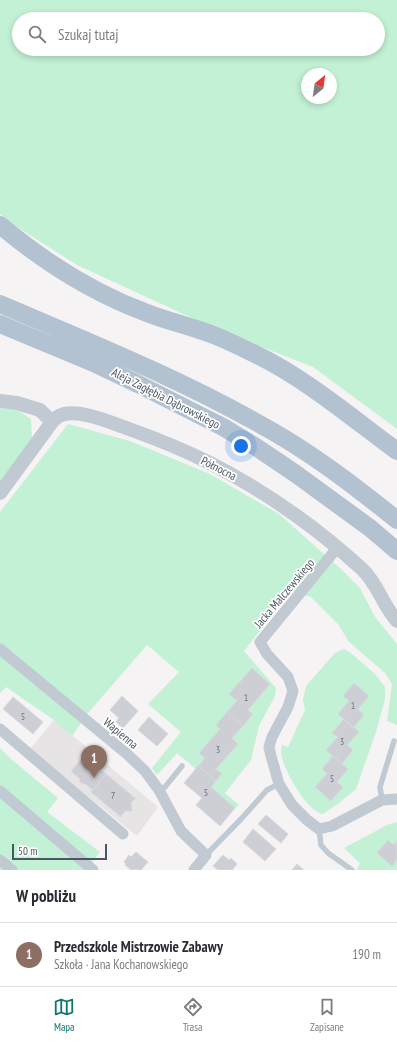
<!DOCTYPE html>
<html lang="pl">
<head>
<meta charset="utf-8">
<style>
  :root { --surface:#fff; --page:#f7f7f7; --text:#2b2b33; --muted:#7c7c81; --line:#e1e1e2; --accent:#0f766e }
  body { margin:0; font-family:"PT Sans Narrow",sans-serif; background:var(--page); color:var(--text) }
  .compass { position:absolute; left:301px; top:68px; width:36px; height:36px; border-radius:50%; background:var(--surface); box-shadow:0 2px 6px #0003; rotate:29deg }
  .scale { position:absolute; left:12px; bottom:10px; width:95px; box-sizing:border-box; padding-left:4px; border:2px solid #4a5661; border-top:0; font-size:11px; line-height:14px; white-space:nowrap; color:#4a5661; -webkit-text-stroke:3px #fff; paint-order:stroke }
  .you { position:absolute; left:241px; top:446px; width:14px; height:14px; margin:-10px; border:3px solid #fff; border-radius:50%; background:#1a73e8; box-shadow:0 0 0 6px #1a73e833 }
  .badge { display:grid; place-items:center; width:26px; height:26px; border-radius:50%; background:var(--accent); color:#fff; font-size:13px; font-weight:700 }
  .pin { position:absolute; translate:-50% -33px; filter:drop-shadow(0 1px 2px #0008) }
  .pin::after { content:''; position:absolute; top:21px; width:14px; height:12px; background:inherit; clip-path:polygon(0 0,100% 0,50% 100%) }
  .list { margin:0; padding:0; list-style:none }
  h2 { display:flex; justify-content:space-between; align-items:center; height:52px; margin:0; padding:0 16px; font-size:17px }
  h2 small { font-size:13px; font-weight:400; color:var(--muted) }
  .list li { display:grid; grid-template-columns:26px 1fr auto; gap:12px; align-items:center; box-sizing:border-box; height:64px; padding:0 16px; border-top:1px solid var(--line) }
  .list b { display:block; font-size:15px; white-space:nowrap }
  .list p { margin:0; font-size:13px; white-space:nowrap; color:var(--muted) }
  .list em { font-size:13px; font-style:normal; color:var(--muted) }
  .icon { flex:none; width:22px; height:22px; fill:none; stroke:currentColor; stroke-width:2; stroke-linecap:round; stroke-linejoin:round }
  .map { position:relative; flex:none; width:397px; height:870px; overflow:hidden }
  .search { position:absolute; background:var(--surface); box-shadow:0 2px 6px #0003; left:12px; right:12px; top:12px; height:44px; display:flex; align-items:center; gap:10px; box-sizing:border-box; padding:0 14px; border-radius:22px; color:var(--muted); font-size:15px }
  .sheet { height:116px; background:var(--surface) }
  nav { display:flex; justify-content:space-around; align-items:center; box-sizing:border-box; height:56px; border-top:1px solid var(--line); background:var(--surface); font-size:11px; color:var(--muted) }
  nav a { display:grid; justify-items:center; gap:2px }
  nav .on { color:var(--accent) }
  .map>svg:first-child { display:block }
  .education { fill:#e6e4e5 }
  .green { fill:#c3f1d5; fill-rule:evenodd }
  .building { fill:#cdcfd5; stroke:#d7d9de }
  .lines { fill:none; stroke-linecap:round; stroke-linejoin:round }
  .service { stroke:#c1cad2; stroke-width:5.5 }
  .minor { stroke:#c1cad2; stroke-width:11 }
  .tertiary { stroke:#c1cad2; stroke-width:14 }
  .primary { stroke:#b3c2d1; stroke-width:18 }
  .labels { text-anchor:middle; dominant-baseline:central; stroke-width:3.5; stroke-linejoin:round; paint-order:stroke }
  .number-label { font-size:10px; fill:#6b747e }
  .street-label { font-size:12px; fill:#4a5661; stroke:#fff }
</style>
</head>
<body>
<div class="map">
<svg width="397" height="870" viewBox="0 0 397 870">
  <rect width="100%" height="100%" fill="#f5f3f3"/>
  <path class="education" d="M54,720l104,87 -21,29 -107,-87z"/>
  <path class="green" d="M0,0h397v429l-84,-62 -95,-37 -141,-65 -66,-42 -11,-9zM19,19h359v30h-359zM307,74h24v24h-24z
    M0,408l17,2 14,9 1,19 -32,44z
    M68,424l62,17 80,33 69,40 63,56 18,18 15,29 22,27v81l-10,-4 5,-37 -7,-11 -36,-31 -11,-18 -27,-27 -20,-6 -47,60 32,37 -1,8 -16,30 -8,34 -26,33 14,12 -4,3 -24,-21 11,-13 -6,-5 22,-25 -6,-6 21,-24 -5,-4 22,-26 -18,-16 -22,26 7,7 -21,24 4,4 -21,24 6,5 -9,11 -19,-16 -20,22 -5,-7 29,-36 -33,-28 31,-32 -32,-27 -59,68 -16,23 -18,-16 -48,-33 -6,6v-181z
    M344,649l7,4 24,21 10,13v12l-9,33 -20,57 -17,14 -16,11c-16,-2 -41,-46 -42,-62 0,-3 1,-5 1,-7l6,2 17,-37 -2,-10 3,-14 29,-33z
    M0,748l11,11 47,39 -11,14 53,40 -14,18h-86z
    M397,822v48h-39l-1,-1 3,-6 -16,-15 43,-23z"/>
  <path class="building" d="M252,668l18,16 -22,26 5,4 -10,12 -16,-14 10,-11 -8,-7z
    M354,683l15,13 -11,13 6,6 -11,13 -15,-14 11,-13 -6,-5z
    M122,696l16,15 -15,17 -7,-6 3,-4 -9,-8z
    M13,697l30,25 -10,12 -30,-25z
    M227,712l16,14 -11,12 6,6 -22,25 6,5 -6,7 -18,-15 7,-8 -6,-5 21,-24 -4,-4z
    M149,717l19,17 -11,12 -19,-16z
    M344,719l15,13 -12,13 6,5 -11,14 -16,-14 12,-13 -6,-4z
    M84,756l22,18 -13,16 -9,-7 -1,1 -4,-3 1,-2 -9,-8z
    M333,756l15,13 -11,13 6,5 -12,14 -16,-14 12,-13 -5,-5z
    M198,766l18,15 -5,6 24,21 -15,18 -24,-21 6,-7 -18,-15z
    M106,774l29,24h1l-5,5 1,8h-7l-5,6v-1l-29,-24z
    M266,815l22,19 -7,9 -23,-19z
    M253,829l23,20 -11,12 -22,-19z
    M388,840l6,5 3,-4v19l-5,6 -15,-13z
    M136,852l12,10 -7,8h-10l-6,-5 1,-1 -2,-2 5,-7 2,2z
    M223,855l6,5 2,-2 6,6 -5,6h-14l-5,-4z
    M297,864l7,6h-12z"/>
  <g class="lines">
    <path class="service" d="M159,790l6,-3 17,-21
      M382,800l-2,-13 14,-46
      M319,829l2,16 7,8 24,17
      M206,855l36,-37 25,-28 12,-6"/>
    <path class="minor" d="M337,548l-77,94 7,12 21,23 5,14 -5,16 -16,30 -3,10 2,9 8,28 13,21 15,15 12,9 13,-3 50,-26 15,-1
      M0,649l127,105 18,17 14,19 22,41 25,24 -12,15
      M0,729l123,105
      M0,791l93,79
      M0,860l12,10"/>
    <path class="tertiary" d="M0,401l17,2 23,7 12,12
      M0,493l52,-71c2,-2 5,-5 7,-6 17,-9 53,7 70,13 28,10 55,21 81,34 55,28 106,64 152,106 16,15 21,37 35,52"/>
    <path class="primary" d="M0,225c44,37 93,68 147,88 23,9 47,14 69,23 13,5 26,12 39,18 50,24 97,64 142,97
      M0,304c94,40 188,78 277,130 24,14 47,30 70,47 17,13 34,26 50,39
      M0,324l96,40 42,20 85,43 33,20 40,27 74,54 27,23"/>
  </g>
  <g class="labels">
    <g class="number-label">
      <text x="246" y="697">1</text>
      <text x="353" y="705">1</text>
      <text x="23" y="716">5</text>
      <text x="342" y="741">3</text>
      <text x="218" y="749">3</text>
      <text x="332" y="778">5</text>
      <text x="206" y="792">5</text>
      <text x="113" y="795">7</text>
    </g>
    <g class="street-label">
      <text transform="translate(166 398) rotate(27)">Aleja Zagłębia Dąbrowskiego</text>
      <text transform="translate(219 468) rotate(27)">Północna</text>
      <text transform="translate(284 593) rotate(-50)">Jacka Malczewskiego</text>
      <text transform="translate(121 733) rotate(40)">Wapienna</text>
    </g>
  </g>
</svg>
<svg class="compass" viewBox="-18 -18 36 36"><path d="M0-13l5 13h-10z" fill="#e53935"/><path d="M0 13l5-13h-10z" fill="#7c7c81"/></svg>
<div class="scale">50 m</div>
<div class="you"></div>
<div class="pin badge" style="left:94px;top:778px;background:#8d6e63">1</div>
<div class="search"><svg class="icon" aria-label="search" viewBox="0 0 24 24"><circle cx="10" cy="10" r="6"/><path d="M15 15l6 6"/></svg>Szukaj tutaj</div>
</div>
<section class="sheet">
<h2>W pobliżu<small></small></h2>
<ul class="list">
<li><span class="badge" style="background:#8d6e63">1</span><div><b>Przedszkole Mistrzowie Zabawy</b><p>Szkoła · Jana Kochanowskiego</p></div><em>190 m</em></li>
</ul>
</section>
<nav>
<a class="on"><svg class="icon" aria-label="map" viewBox="0 0 24 24"><path d="M3 6l6-2 6 2 6-2v14l-6 2-6-2-6 2zM9 4v14M15 6v14"/></svg>Mapa</a>
<a><svg class="icon" aria-label="directions" viewBox="0 0 24 24"><path d="M12 3l9 9-9 9-9-9zM9 14v-3h6M13 9l2 2-2 2"/></svg>Trasa</a>
<a><svg class="icon" aria-label="saved" viewBox="0 0 24 24"><path d="M7 4h10v16l-5-4-5 4z"/></svg>Zapisane</a>
</nav>
</body>
</html>
